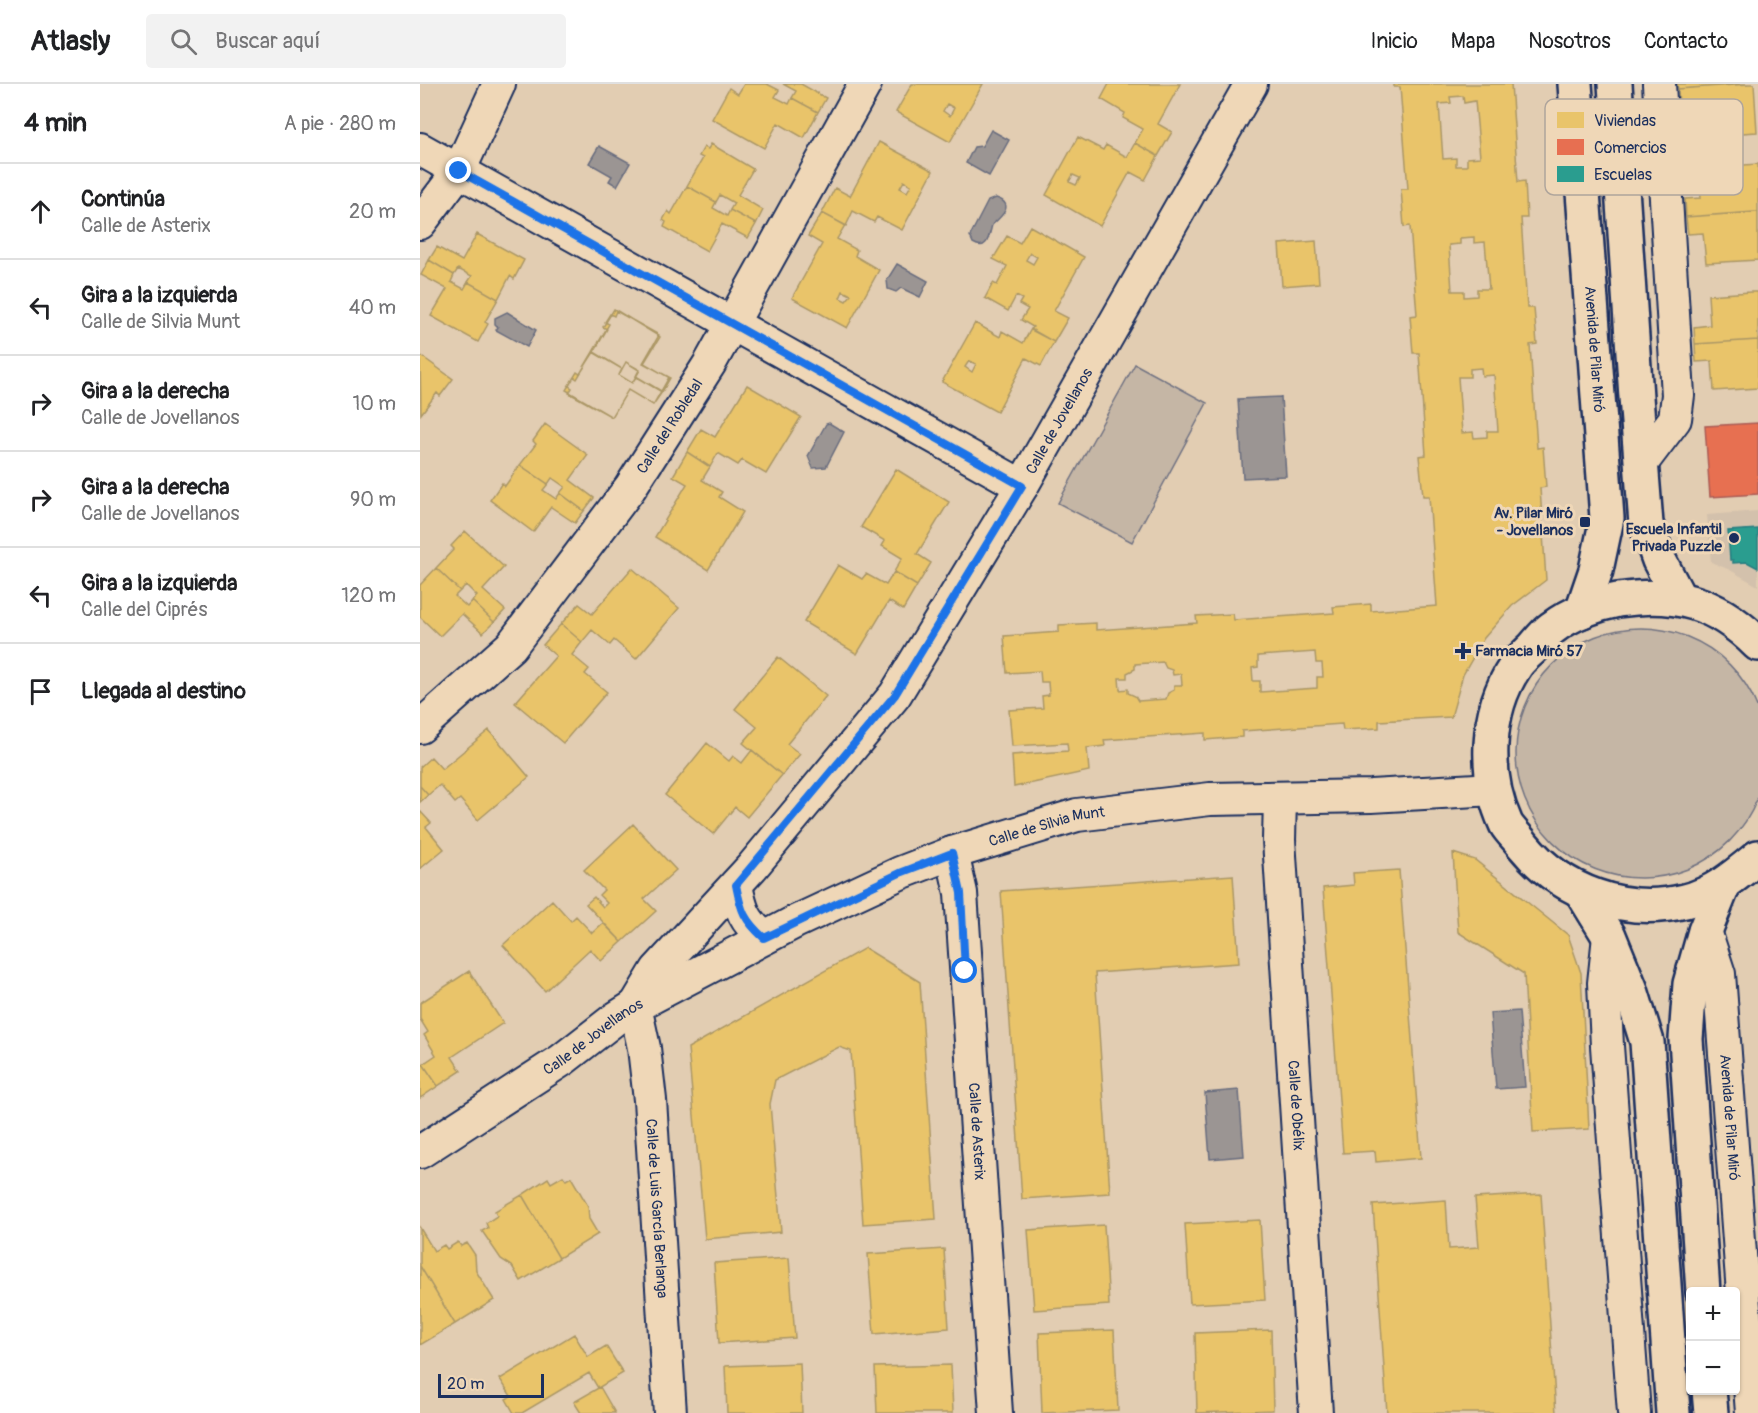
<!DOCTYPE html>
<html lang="es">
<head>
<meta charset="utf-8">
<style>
  :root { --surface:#fff; --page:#f2f2f2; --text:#202124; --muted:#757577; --line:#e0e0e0 }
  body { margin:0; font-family:Pangolin,sans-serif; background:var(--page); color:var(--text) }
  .controls { position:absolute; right:18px; bottom:18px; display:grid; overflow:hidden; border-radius:6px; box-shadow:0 2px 4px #0004 }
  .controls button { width:54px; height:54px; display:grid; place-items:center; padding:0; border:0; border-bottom:2px solid var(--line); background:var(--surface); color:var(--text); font:30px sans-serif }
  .scale { position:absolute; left:18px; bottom:15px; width:106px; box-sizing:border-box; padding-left:6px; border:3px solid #1b2f5e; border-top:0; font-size:16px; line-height:21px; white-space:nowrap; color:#1b2f5e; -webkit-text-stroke:4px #efd7b7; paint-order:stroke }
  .stop { position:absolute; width:18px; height:18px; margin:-14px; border:4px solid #1a73e8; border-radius:50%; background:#fff }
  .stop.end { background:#1a73e8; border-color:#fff; box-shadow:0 2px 6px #0008 }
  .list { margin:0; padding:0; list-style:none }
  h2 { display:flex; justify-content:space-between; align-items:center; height:78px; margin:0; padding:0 24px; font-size:26px }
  h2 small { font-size:20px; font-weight:400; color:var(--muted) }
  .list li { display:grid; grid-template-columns:39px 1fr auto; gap:18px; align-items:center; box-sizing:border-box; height:96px; padding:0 24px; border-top:2px solid var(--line) }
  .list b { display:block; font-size:22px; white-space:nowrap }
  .list p { margin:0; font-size:20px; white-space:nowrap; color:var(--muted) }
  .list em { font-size:20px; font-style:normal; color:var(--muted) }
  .icon { flex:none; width:33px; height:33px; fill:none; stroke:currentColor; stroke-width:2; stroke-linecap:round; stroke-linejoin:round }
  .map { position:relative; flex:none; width:1338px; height:1329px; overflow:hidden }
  header { display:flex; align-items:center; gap:36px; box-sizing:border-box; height:84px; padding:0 30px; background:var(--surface); border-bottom:2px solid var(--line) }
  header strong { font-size:28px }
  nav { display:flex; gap:33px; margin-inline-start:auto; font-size:21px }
  .search { width:420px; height:54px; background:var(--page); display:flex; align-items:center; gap:15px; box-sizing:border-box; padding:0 21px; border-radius:6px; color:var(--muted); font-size:22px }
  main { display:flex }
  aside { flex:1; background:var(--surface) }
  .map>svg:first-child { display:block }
  .built { fill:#d3c1ac }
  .green { fill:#c5b6a5; stroke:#707282; stroke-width:1.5 }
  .water { fill:#9b9593; stroke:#686c7e; stroke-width:1.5 }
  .homes { fill:#e9c46a; stroke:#ab9766; stroke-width:1.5; fill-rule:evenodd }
  .shops { fill:#e76f51; stroke:#aa5c55; stroke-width:1.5 }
  .schools { fill:#2a9d8f; stroke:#267c80; stroke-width:1.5 }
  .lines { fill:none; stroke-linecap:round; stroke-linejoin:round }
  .minor-casing { stroke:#1b2f5e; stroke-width:36 }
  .tertiary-casing { stroke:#1b2f5e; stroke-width:38 }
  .minor { stroke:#efd7b7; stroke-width:32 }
  .tertiary { stroke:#efd7b7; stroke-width:33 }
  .route { stroke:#1a73e8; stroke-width:8 }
  .poi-dot { fill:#1b2f5e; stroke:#efd7b7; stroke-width:2 }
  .labels { text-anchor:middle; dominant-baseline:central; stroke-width:6; stroke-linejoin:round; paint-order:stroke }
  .street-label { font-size:15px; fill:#1b2f5e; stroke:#efd7b7 }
  .poi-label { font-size:15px; font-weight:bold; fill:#1b2f5e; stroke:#efd7b7; text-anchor:end }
  .key { fill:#efd7b7; stroke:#afa59c; stroke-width:1.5 }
  .key-label { font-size:16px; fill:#1b2f5e }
</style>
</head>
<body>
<header>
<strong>Atlasly</strong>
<div class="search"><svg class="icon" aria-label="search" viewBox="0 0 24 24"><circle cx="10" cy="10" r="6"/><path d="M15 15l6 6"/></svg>Buscar aquí</div>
<nav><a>Inicio</a><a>Mapa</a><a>Nosotros</a><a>Contacto</a></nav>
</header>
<main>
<aside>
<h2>4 min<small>A pie · 280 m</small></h2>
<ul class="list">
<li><svg class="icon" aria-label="ahead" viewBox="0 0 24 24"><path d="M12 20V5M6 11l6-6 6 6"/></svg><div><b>Continúa</b><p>Calle de Asterix</p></div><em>20 m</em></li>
<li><svg class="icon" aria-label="left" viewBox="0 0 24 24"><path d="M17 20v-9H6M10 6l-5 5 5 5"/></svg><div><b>Gira a la izquierda</b><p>Calle de Silvia Munt</p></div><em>40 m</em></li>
<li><svg class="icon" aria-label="right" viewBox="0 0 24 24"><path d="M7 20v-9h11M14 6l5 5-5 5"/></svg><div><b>Gira a la derecha</b><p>Calle de Jovellanos</p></div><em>10 m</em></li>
<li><svg class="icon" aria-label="right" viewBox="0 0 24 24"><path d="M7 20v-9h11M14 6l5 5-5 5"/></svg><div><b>Gira a la derecha</b><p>Calle de Jovellanos</p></div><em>90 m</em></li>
<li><svg class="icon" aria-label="left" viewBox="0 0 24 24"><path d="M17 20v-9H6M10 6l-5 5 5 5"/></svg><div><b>Gira a la izquierda</b><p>Calle del Ciprés</p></div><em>120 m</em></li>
<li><svg class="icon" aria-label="arrive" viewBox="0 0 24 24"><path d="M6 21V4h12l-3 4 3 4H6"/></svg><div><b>Llegada al destino</b></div></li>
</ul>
</aside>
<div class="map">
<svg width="1338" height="1329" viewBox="0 0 1338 1329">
  <rect width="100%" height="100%" fill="#e2cdb2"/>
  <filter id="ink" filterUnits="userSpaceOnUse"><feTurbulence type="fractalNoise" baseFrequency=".0167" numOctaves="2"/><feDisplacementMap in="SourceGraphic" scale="12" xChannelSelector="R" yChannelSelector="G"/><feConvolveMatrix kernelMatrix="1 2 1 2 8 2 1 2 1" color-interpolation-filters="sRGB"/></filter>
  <g filter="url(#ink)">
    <path class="built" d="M1338,427v75l-28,-16 -19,-8 -4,-47z"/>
    <path class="green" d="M715,280l72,39 -75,139 -74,-39z
      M1096 669a125 125 0 1 1 250 0a125 125 0 1 1-250 0Z"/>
    <path class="water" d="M571,46l18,10 -20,36 -23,-13 8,-16 8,-1z
      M179,62l31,17 -13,23 -8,-5 3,-5 -23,-13z
      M576,114c20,6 5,19 -4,27 -3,10 -4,27 -19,18l-3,-7 18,-35z
      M477,180l31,17 -8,16 -19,-9 -5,4 -8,-3 -1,-9z
      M87,228l29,18 -9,17 -31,-17 2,-3 -3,-3v-6z
      M861,313l5,79 -43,2 -5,-79z
      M409,339l15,9 -18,35 -13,1 -5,-12 18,-32z
      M1099,927l6,76 -29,2 -6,-76z
      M819,1006l5,66 -34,3 -5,-66z"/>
    <path class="homes" d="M324,0h23l12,6 -4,7 14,7 3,-6 26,14 -14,26 -26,-15 -14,25 -52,-29 17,-31 9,6z
      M363,0h18l25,14 -8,14 -26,-14 4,-7z
      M492,0h71l-33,58 -54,-30zM527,20l7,4 -4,8 -7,-5z
      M689,0h71l-22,40 14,8 -14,24 -23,-13 8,-14 -20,-11 2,-5 -24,-14z
      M974,0h117l7,98 7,-1 2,37h-6l6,90h7l3,36 -7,1 7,103 6,-1 3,40 -6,1 6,92 -34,26 -28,32 -21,37 -12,42 -72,4v7l-36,2 -1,-6 -100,7v6l-37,3v-7l-101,7 1,6 -18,2 2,23 -75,16 -2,-32 56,-4 -1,-8 -55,3 -3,-36 34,-2 -1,-12 7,-1 -1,-13h-7l-1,-11 -33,2 -3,-37 55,-4v-7l37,-2v7l101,-7 -1,-7 37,-2 1,6 100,-7 -1,-6 38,-3v7l66,-5 -8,-110h-6l-4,-40 7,-1 -7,-102h-6l-3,-37 7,-1 -7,-89 -6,1 -3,-38h7l-8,-102h-6zM1043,12l1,7 11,-2 5,56 -13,1v8h-11v-8l-13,1 -4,-55 12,-1 -1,-6zM1054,153v6l11,-1 4,47h-12v7l-13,1v-6h-12l-3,-46 11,-1v-6zM1061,284l1,8 12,-1 4,56h-11v6l-13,1 -1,-6 -11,1 -4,-56h12v-8zM895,568l1,11h6l1,14h-6v11l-57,4v-11h-7l-1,-13 6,-1v-11zM743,578l3,6 6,2 1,5 8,-1 1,11h-8v5l-6,3 -2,6 -28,2 -3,-5 -7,-3v-4l-8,1 -1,-12h8v-5l8,-4v-5z
      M1257,0h72l-71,5z
      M1326,0h8l3,48 -60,4 -2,-30 -16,1 -1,-18z
      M658,53l25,13 3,-5 21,12 8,-14 23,13 -13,24 -15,-8 -30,54 -54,-31zM653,91l7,3 -4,7 -7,-3z
      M459,58l54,29 -31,59 -25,-13 -3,5 -21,-11 -7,15 -24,-13 13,-25 15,8zM484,97l7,4 -4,7 -7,-4z
      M291,60l42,25 -15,26 25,15 -7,14 -26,-14 4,-7 -14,-8 -4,7 -29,-16 16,-28 -4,-2 5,-9 4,2z
      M1338,80v48l-72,5 -1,-18 16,-1 -2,-30z
      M267,102l29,16 -3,6 14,8 3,-6 26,14 -8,14 -26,-14 -15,27 -43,-24 2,-5 -3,-2 5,-9 3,3z
      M1334,128h4v48l-52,3 -3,-30 -15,1 -2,-17z
      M402,129l23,12 -8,14 20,11 -2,6 24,14 -32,58 -55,-30 30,-54 -14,-8zM423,207l8,4 -5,6 -6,-3z
      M610,142l54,31 -30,54 14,7 -14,24 -23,-12 2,-3 -12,-7 7,-11 -9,-5 3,-5 -6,-3 -8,15 -23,-13 8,-15 4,2 10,-19 -14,-7 14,-23 13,7zM610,169l7,4 -4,7 -7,-4z
      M57,150l47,26 -10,19 -4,-3 -12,23 -30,-17 4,-6 -14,-7 -4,6 -25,-15 8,-13 25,14z
      M896,157l3,42 -37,3 -3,-42z
      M9,176l25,15 -3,7 13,7 4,-7 30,17 -13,23 3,2 -10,18 -47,-26 16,-27 -26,-14z
      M1331,208h7v48l-63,4 -1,-17 16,-2 -2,-30z
      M194,225l46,28 -16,26 26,15 -8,14 -26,-15 4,-7 -14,-8 -4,7 -28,-17 13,-23 -4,-2z
      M196,227l43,24 -16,28 26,14 -8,14 -25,-15 3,-6 -13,-8 -4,7 -29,-17 16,-28 -4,-2 5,-8 4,2z
      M555,239l25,14 2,-6 21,12 8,-14 23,13 -13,24 -15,-8 -29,54 -55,-30zM549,277l7,3 -4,8 -7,-5z
      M1338,256v48l-44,3 -2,-30 -16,1 -1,-18z
      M173,268l29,17 -3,6 13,8 4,-7 25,15 -8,14 -25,-15 -16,27 -43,-24 3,-5 -3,-2 5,-9 3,2z
      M174,268l28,17 -3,6 13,8 4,-6 26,15 -9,13 -25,-15 -16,27 -46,-27 11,-18 3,2z
      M0,271l33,24 -13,17 -3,-3 -16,21z
      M327,301l54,32 -35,57 -24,-14 -4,5 -20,-12 -8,14 -23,-15 14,-23 14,8z
      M125,340l43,31 -18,25 24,18 -10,13 -24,-18 5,-6 -13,-9 -4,6 -28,-19 16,-21 -3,-3z
      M267,368l23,15 -8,13 20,12 -3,5 24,15 -35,58 -53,-33 32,-53 -14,-8z
      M100,381l28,19 -5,6 13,9 4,-6 24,18 -9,12 -24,-16 -18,25 -43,-32 12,-17 3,3z
      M476,385l53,33 -32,52 14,9 -14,23 -23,-14 8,-14 -20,-12 3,-5 -24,-14z
      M45,447l39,36 -21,23 22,20 -11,12 -22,-21 5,-5 -11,-11 -6,6 -24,-23 18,-19 -3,-3z
      M418,481l24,14 4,-5 20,11 8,-13 23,14 -14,24 -14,-9 -32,53 -53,-32z
      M16,484l24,23 -5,5 12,11 5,-6 22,21 -11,11 -21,-19 -22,22 -20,-19v-32z
      M212,484l47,40 -43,51 -22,-19 -4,5 -18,-15 -10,12 -21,-18 18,-20 13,10z
      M141,540l21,18 -10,13 17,14 -4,5 22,18 -44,51 -48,-40 41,-47 -13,-11z
      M358,573l48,39 -39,48 13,10 -18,21 -39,-32 14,-16 -22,-18z
      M69,646l40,47 -51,43 -18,-21 -5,4 -15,-18 -12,10 -8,-9v-19l11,-10 11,12z
      M287,659l22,18 4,-5 9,7 10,-13 30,25 -35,42 -12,-10 -22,27 -48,-39z
      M0,702l8,9 -8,7z
      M0,727l11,12 -5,4 18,22 -24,20z
      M213,740l43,46 -32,29 12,12 -34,31 -36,-38 8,-7 9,10 4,-4 -8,-8 5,-5 -20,-20z
      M1033,769l22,7 93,75 13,38 8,156 -56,3 -9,-158 -66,-42z
      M979,786l22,288 -45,4 -1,-11 -32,2 -20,-265 31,-3 -1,-12z
      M813,791l6,88 -144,10 15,220 -88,6 -21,-308z
      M132,816l19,21 5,-5 16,17 11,-10 19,19 -21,19 -11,-12 -45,42 -42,-46z
      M445,864l55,34 16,237 -73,5 -12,-173 -12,-4 -64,33 -5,24 11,128 -76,7 -17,-191z
      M49,887l34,52 -51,34 9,14 -23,15 -15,-22 13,-9 -12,-20 4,-3 -8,-13v-16z
      M3,980l15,22 -18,12v-33z
      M143,1092l3,4 5,-3 17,29 1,13 9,15 -39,24 -37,-63 26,-17 3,5z
      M1121,1110l15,219h-169l-14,-208 73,-5 3,49 30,-2 -4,-49z
      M102,1111l37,63 -38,23 -9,-15 -11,-7 -19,-28 6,-3 -2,-5 11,-7 -2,-5z
      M840,1136l5,80 -75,4 -5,-80z
      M684,1141l5,80 -75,5 -6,-80z
      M0,1144l14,23 10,-6 3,4 11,-7 3,4 6,-3 8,12 1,16 18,29 -39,24 -35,-58z
      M524,1165l5,79 -75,6 -6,-80z
      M369,1174l6,80 -76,5 -5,-80z
      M0,1182l35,58 -35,21z
      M694,1246l4,80 -76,3 -3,-80z
      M851,1246l2,80 -76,3 -2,-80z
      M154,1250l14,23 18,-11 17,27 -25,15 -9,-15 -67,40h-8l-8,-14 5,-3 -11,-17z
      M380,1279l2,50h-75l-2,-47z
      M531,1281l2,48h-76l-2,-46z
      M180,1303l15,26h-34l-7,-11z"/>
    <path class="shops" d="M1338,339v71l-48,3 -5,-71z"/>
    <path class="schools" d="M1338,445v39l-11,-6 -14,1v-3h-3l-2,-29z"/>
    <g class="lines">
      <defs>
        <g id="minor">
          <path d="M0,65l602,337"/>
          <path d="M0,139l39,-52 40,-87"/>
          <path d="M1221,380l34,-45 3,-24 -19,-311"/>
          <path id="s1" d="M0,643l91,-81 119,-158 80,-125 155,-279"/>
          <path id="s2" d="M860,714l-1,42 37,573"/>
          <path id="s3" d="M532,769l9,40 35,520"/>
          <path d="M316,801c5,26 8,35 28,53"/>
          <path id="s4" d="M1285,847l14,43 33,439"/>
          <path d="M1189,852l-5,47 3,63 27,367"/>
          <path id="s5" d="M216,921l21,-35 95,-103 143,-172 127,-209 229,-402"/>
          <path id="s6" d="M215,922l9,42 6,52 20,313"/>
          <path id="s7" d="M0,1068l142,-92 54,-42 19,-12 160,-84 105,-49 52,-20 125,-38 133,-16 161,-3 123,-7"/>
        </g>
        <g id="tertiary">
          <path id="s8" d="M1155,0l32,434 -11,52 -14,41"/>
          <path d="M1195,0l21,313 10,127 13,36 20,38"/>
          <path d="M1338,560c-42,-42 -82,-53 -140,-44 -22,4 -48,14 -66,28 -7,5 -13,13 -19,20 -6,6 -14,12 -18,19 -30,45 -31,109 -9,157 4,7 12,14 17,21 38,47 102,71 162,56 29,-7 50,-25 73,-44"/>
          <path d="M1162,808l27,44 22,54 16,52 26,371"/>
          <path d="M1283,1208l-17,-253 4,-55 15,-53 18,-45"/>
          <path d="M1289,1306l2,23"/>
        </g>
      </defs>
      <use href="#minor" class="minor-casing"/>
      <use href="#tertiary" class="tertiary-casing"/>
      <use href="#minor" class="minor"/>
      <use href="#tertiary" class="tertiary"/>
    </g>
  </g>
  <g class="lines" filter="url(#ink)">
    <path class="route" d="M39,87l563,315 -127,209 -159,190c5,26 8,35 28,53l136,-65 52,-20 9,40 4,78"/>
  </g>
  <g class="poi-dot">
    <rect x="1159" y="432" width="12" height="12" rx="3"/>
    <circle cx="1314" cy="454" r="6"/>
    <path d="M1040 558h6v6h6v6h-6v6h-6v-6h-6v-6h6z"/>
  </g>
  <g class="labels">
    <g class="street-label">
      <text stroke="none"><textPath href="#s8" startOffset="266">Avenida de Pilar Miró</textPath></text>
      <text stroke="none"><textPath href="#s5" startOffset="724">Calle de Jovellanos</textPath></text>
      <text stroke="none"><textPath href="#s1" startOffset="393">Calle del Robledal</textPath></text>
      <text stroke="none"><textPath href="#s7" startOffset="711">Calle de Silvia Munt</textPath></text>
      <text stroke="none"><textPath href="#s7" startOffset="208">Calle de Jovellanos</textPath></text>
      <text stroke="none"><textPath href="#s2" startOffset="308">Calle de Obélix</textPath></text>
      <text stroke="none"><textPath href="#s4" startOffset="189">Avenida de Pilar Miró</textPath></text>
      <text stroke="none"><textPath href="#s3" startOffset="280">Calle de Asterix</textPath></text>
      <text stroke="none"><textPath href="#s6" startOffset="204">Calle de Luis García Berlanga</textPath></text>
    </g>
    <g class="poi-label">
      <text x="1153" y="429">Av. Pilar Miró<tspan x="1153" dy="17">- Jovellanos</tspan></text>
      <text x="1302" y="445">Escuela Infantil<tspan x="1302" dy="17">Privada Puzzle</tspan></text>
      <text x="1055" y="567" text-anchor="start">Farmacia Miró 57</text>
    </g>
  </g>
  <rect x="1125" y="15" width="198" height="96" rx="9" class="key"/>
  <rect x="1137" y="28" width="27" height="16" fill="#e9c46a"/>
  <rect x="1137" y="55" width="27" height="16" fill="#e76f51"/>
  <rect x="1137" y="82" width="27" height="16" fill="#2a9d8f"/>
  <g class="key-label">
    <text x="1174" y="42">Viviendas</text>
    <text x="1174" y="69">Comercios</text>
    <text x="1174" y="96">Escuelas</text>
  </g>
</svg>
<div class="controls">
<button>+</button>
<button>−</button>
</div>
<div class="scale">20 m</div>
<div class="stop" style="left:545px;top:887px"></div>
<div class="stop end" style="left:39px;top:87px"></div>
</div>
</main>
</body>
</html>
